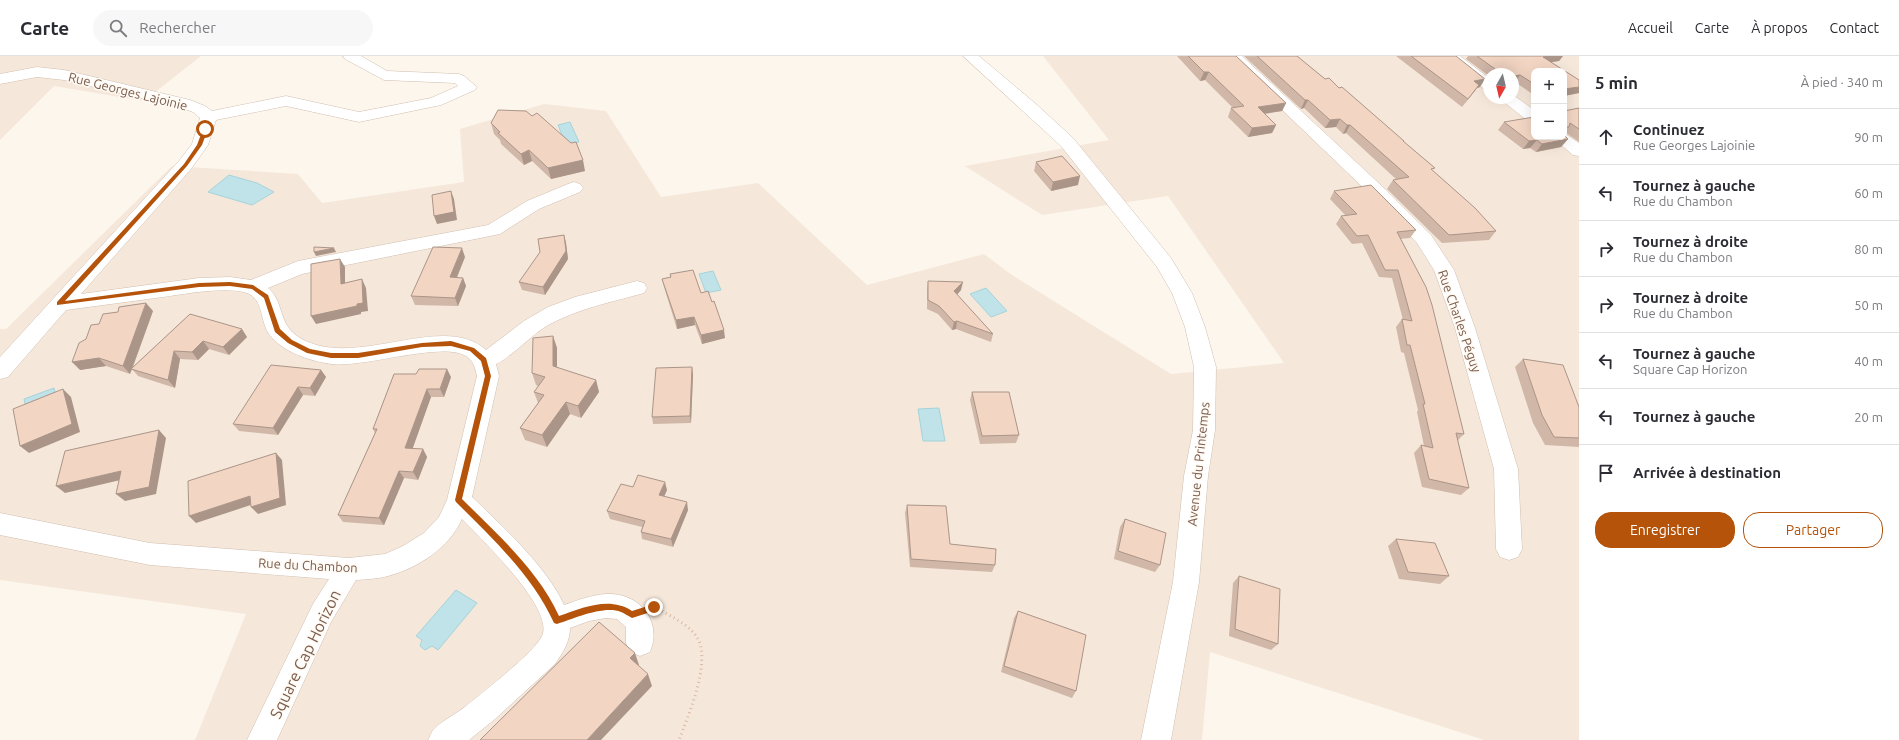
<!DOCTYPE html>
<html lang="fr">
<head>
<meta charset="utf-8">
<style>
  :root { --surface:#fff; --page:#f7f7f7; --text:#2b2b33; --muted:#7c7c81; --line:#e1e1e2; --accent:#b45309 }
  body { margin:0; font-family:Ubuntu,sans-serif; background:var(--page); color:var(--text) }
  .controls { position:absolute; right:12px; top:12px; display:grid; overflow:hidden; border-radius:8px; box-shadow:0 4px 16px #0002 }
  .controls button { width:36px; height:36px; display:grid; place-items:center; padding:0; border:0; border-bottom:1px solid var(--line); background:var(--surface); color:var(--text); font:20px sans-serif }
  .compass { position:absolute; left:1483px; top:12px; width:36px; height:36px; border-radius:50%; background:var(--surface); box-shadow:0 4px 16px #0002; rotate:188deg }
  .stop { position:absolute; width:12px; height:12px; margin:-9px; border:3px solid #b45309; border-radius:50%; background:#fff }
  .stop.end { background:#b45309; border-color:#fff; box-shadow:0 1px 4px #0008 }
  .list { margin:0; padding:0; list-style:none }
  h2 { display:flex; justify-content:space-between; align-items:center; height:52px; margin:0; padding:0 16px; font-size:17px }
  h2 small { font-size:13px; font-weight:400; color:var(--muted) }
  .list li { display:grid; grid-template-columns:26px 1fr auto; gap:12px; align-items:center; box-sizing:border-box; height:56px; padding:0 16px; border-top:1px solid var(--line) }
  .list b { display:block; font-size:15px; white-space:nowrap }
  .list p { margin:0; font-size:13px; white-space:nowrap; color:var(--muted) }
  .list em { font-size:13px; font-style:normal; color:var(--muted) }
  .actions { display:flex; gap:8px; padding:12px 16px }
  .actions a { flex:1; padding:9px 0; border:1px solid var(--accent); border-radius:16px; text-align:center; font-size:14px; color:var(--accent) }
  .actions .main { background:var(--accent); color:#fff }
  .icon { flex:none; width:22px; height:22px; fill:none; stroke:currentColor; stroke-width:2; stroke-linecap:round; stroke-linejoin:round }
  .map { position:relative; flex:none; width:1579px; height:684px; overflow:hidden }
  header { display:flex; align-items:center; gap:24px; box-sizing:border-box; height:56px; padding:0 20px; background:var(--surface); border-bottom:1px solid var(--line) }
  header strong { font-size:19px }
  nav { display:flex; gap:22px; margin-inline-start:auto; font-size:14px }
  .search { width:280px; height:36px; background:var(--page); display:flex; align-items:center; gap:10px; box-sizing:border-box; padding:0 14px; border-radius:22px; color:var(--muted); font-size:15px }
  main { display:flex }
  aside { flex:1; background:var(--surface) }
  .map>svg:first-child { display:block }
  .residential { fill:#f5e8da; fill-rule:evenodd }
  .water { fill:#bfe3e8; stroke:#a5d3da }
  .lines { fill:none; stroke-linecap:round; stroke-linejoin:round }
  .minor-casing { stroke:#d1beb0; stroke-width:1 }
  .path { stroke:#d9b8a5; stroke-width:3; stroke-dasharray:1 3.5; stroke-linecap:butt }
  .minor { fill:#fff; fill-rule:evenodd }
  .wall { fill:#d1b7a8 }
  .shaded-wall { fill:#aa9588 }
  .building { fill:#f3d5c3; stroke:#aa9588 }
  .route { fill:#b45309 }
  .labels { text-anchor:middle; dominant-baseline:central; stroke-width:3; stroke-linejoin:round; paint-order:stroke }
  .street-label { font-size:13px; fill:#7a5c4d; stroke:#fffaf3 }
  .near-street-label { font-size:16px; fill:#7a5c4d; stroke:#fffaf3 }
</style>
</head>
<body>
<header>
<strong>Carte</strong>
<div class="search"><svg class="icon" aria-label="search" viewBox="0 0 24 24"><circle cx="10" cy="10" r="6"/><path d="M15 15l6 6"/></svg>Rechercher</div>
<nav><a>Accueil</a><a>Carte</a><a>À propos</a><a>Contact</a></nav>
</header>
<main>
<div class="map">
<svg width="1579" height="684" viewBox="0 0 1579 684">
  <rect width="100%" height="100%" fill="#fdf6ec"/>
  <path class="residential" d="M0,0h201l-57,45 -90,-15 -54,54z
    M1043,0h536v684h-95l-274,-88 -8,88h-1007l51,-126 -246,-34v-251h6l166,-163 126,8 24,29 142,-21 -4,-53 84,-25 62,7 55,86 97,-14 109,102 117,-31 28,21 159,99 113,-11 -116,-167 -126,19 -77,-49 144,-26zM1534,15h30v66h-30zM1489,18h24v24h-24z"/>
  <path class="water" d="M570,66l9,20 -13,3 -8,-20z
    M229,119l28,8 17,9 -22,13 -44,-13z
    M713,215l8,19 -15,3 -7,-19z
    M986,232l21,23 -16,6 -21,-23z
    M54,332l2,8 -30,12 -2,-9z
    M939,352l6,33h-22l-5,-32z
    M456,534l21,13 -39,47 -6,-4 -7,4 -5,-4 2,-6 -6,-4z"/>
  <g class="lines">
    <defs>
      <path id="minor" d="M343,0h18l26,15 72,3 5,2 13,11 -2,3 -34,15 -82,17 -73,-16 -70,14 -8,25 -17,24 -110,125 118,-16 31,-1 21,3 47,-19 190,-36 39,-24 41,-17 6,-2 6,2 3,4 -3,4 -41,17 -39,25 -198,40 -34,14c16,13 10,35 29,48 54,37 145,-26 189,14l38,-29 24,-14 27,-10 62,-16 7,2 3,5 -3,5c-32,9 -64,15 -94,31 -20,11 -34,30 -54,40l3,12 -27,121c30,29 75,70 92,108 14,-5 28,-10 42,-11 33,-2 57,27 44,58l-10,4 -10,-4 -4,-9v-16l-9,-8 -11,-1 -17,3 -19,7c0,13 -7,25 -15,36l-60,55 -26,21h-41c2,-3 3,-8 6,-11 9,-9 22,-15 32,-23 16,-13 69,-54 76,-70 13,-27 -61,-97 -80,-117 -13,29 -44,49 -74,57 -10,3 -21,3 -32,4l-25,42 -54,118h-30l66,-136 16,-25 -179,-14 -150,-30v-22l150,30 199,15 36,-4 18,-8 21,-13 15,-16 8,-17 30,-124c-2,-8 -3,-15 -11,-20 -23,-15 -102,12 -135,8 -21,-3 -49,-12 -62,-30 -9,-12 -5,-35 -22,-41 -20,-7 -63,1 -84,4 -32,4 -65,9 -97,13l-58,67 -8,2v-22l179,-196 13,-17 8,-26 -7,-6 -14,-5 -115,-27 -27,-3 -37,7v-10l37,-7 27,3 126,30 15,6 7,5 74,-15 73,16 72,-14 27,-12 -3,-3 -71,-3 -39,-21z
        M963,0h16l57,48 37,34 98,120 21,35 13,34 11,40 -1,63 -7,46 -9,106 -28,158h-30l32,-158 11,-106 9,-46 1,-63 -9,-40 -13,-34 -15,-26 -96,-121z
        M1226,0h16l143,133 46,46 23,35 21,58 43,141 4,80 -4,8 -9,3 -9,-3 -4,-8 -2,-80 -39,-141 -21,-58 -17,-27 -44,-46z
        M1443,0h17l29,22v12l-6,-2z
        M1513,39l21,15v13l-6,-2 -29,-23h14z
        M1564,77l15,10v13l-6,-1 -21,-18h12z"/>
    </defs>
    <use href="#minor" class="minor-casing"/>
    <path class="path" d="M662,555c12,7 29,15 36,28 13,25 -10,77 -19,101"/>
    <use href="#minor" class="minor"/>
  </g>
  <path class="wall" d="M1177,0h59l50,47 -4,8 -17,3 11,11 -4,8 -24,4 -20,-20 3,-9h2l-28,-28 -5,1z
    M1244,0h53l28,23 14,9 65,53v1l29,29 63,60 -7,9 -47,3 -55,-54 6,-9h4l-51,-47 -3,1 -7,-7 -11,1 -21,-20 -3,1z
    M1396,0h60l24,31 -3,1 -15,19z
    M1468,0h95l-4,5 -8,1 28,18v13l-15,3v-25h-30v24l-19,-13 -2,-8h-24v2l-23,-17z
    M1579,52v34l-14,-10 -1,2v-23z
    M1504,66l64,17 -7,8 -25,5 -6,-4 -7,1 -25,-19z
    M491,67l94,48 -34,8 -19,-18 -8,4 -23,-21 -1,-4 -6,-6z
    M1036,106l42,23 -27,6 -17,-20z
    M1334,135l82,39 -6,8 -10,1 64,195 -6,6 11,48 -8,7 -39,-8 -8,-34 7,-8 3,1 -7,-34 1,-2 -14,-57 -3,-1 -5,-25 6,-8 1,1 -11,-42 -13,-1 -17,-34 -10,1 -16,-20 5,-8h5l-16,-17z
    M564,179l2,8 2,16 -23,36 -23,-5 -3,-8z
    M465,201l-8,21h6l3,8 -8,20 -43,-1 -4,-9z
    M670,218l31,19 24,45 -23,6 -7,-19 -18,4 -13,-42 -2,-8 8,-2z
    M928,225l33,9 -4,5 36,39 -2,8 -35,-13 -4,1 -14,-16 -11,-5v-20z
    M153,255l-20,56 57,-53 57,23 -18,18 -20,-6 -11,11 -18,-1 -5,29 -37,-12 -6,-7 -2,5 -24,-8 -26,4 6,-31 13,-15z
    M553,280l4,12v20l39,12 3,12 -18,26 -11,-4 -23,33 -22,-7 -5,-12 18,-25 -4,-11 4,-6 -2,-1 -4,-12z
    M1523,303l56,79v9l-34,-2 -12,-22 -18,-56z
    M692,311l1,8 -2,48 -38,1 -1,-7z
    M321,314l5,7 -11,19 -12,-1 -25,40 -39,-4 -6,-7z
    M394,318l57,3 -7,20h-13l-19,52h11l4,8 -9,23 -14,-2 -20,47 -41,-3 -5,-7 37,-82 -2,-4z
    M972,336l47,43 -3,8 -36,1 -10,-44z
    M633,431l34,3 -3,7 24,13 -15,37 -31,-8 -1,-7 1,-5 -32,-8 -3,-8z
    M907,449l43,39 45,21 -3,7 -82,-5 -5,-54z
    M1125,463l35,46 -5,7 -41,-13 6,-32z
    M1396,483l53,37 -9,8 -41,-5 -11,-33z
    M1239,520l39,68 -7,6 -42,-14 4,-53z
    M1018,555l58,80 -4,7 -71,-26 13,-54z"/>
  <path class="shaded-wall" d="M1549,0h14l-4,5 -21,3 5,-7z
    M1204,16h5l-4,8 -5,1z
    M1520,19l-5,7h-2v-6z
    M1485,23l-5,8 -3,1 -15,19 6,-8 6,-18z
    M1579,31v6l-15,3v-7z
    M1305,44h3l-4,8 -3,1z
    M1286,47l-4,8 -28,4 4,-8z
    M1340,63l-4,8 -11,1 5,-8z
    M1276,69l-4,8 -24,4 4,-9z
    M1347,69h3l-4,8 -3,1z
    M1568,83l-7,8 -25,5 6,-8z
    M1537,84l-7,8 -7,1 6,-8z
    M529,94l3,11 -8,4 -3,-11z
    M583,104l2,11 -34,8 -3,-11z
    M1080,120l-2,9 -27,6 2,-9z
    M451,135l3,8 3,21 -20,4 -3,-8z
    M564,179l2,8 2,16 -23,36 -2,-8z
    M334,192l2,4 -20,4 -2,-4z
    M462,192l3,9 -12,29 -3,-9z
    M340,203l5,8v25l-4,-8z
    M463,222l3,8 -8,20 -3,-8z
    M362,223l4,9 2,23 -7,1v2l-45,10 -5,-8 46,-12z
    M963,226l-2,8 -9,10 2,-9z
    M146,247l7,8 -23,63 -7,-8z
    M694,261l1,8 -18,4 -1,-9z
    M957,265l-1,8 -4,1 2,-8z
    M242,273l5,8 -18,18 -6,-8z
    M724,274l1,8 -23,6 -1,-9z
    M553,280l4,12v30l-4,-12z
    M203,285l6,8 -11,11 -6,-8z
    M174,295l6,8 -5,29 -7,-8z
    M99,302l7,8 -26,4 -8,-8z
    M692,311l1,8 -2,48 -1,-7z
    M447,313l4,8 -7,20 -4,-8z
    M321,314l5,7 -11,19 -5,-8z
    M596,324l3,12 -18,26 -3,-12z
    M298,331l5,8 -25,40 -5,-7z
    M63,333l8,8 9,35 -51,21 -9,-7z
    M427,333l4,8 -21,59 -5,-8z
    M566,346l4,12 -23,33 -5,-12z
    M159,374l7,8 -10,56 -31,7 -9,-7z
    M423,393l4,8 -9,23 -5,-8z
    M276,397l6,7 4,45 -28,9 -7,-7z
    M121,415l8,7 -64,15 -9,-7z
    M399,415l5,7 -20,47 -5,-7z
    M665,426l2,8 -6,13 -2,-8z
    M250,440l7,7 -61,20 -7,-7z
    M687,446l1,8 -15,37 -2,-8z
    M635,597l4,12 -5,5 -4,-12z
    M648,618l4,12 -51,54h-14z"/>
  <path class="building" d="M1188,0h48l50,47 -28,4 18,18 -24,3 -21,-20 13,-2 -35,-34h-5z
    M1257,0h40l28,23 4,-1 10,10 3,-1 62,54h-1l32,27 -4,1 44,39 21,23 -47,4 -56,-55 16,-3 -59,-52h-3l-7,-6 -10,1 -22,-20h-3z
    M1411,0h45l29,23 -11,2 5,4 -11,14z
    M1477,0h72l-6,1 36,23v7l-15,2v-18h-30v13l-14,-9 -7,1v-2h-18v-5z
    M1579,52v21l-9,-6 -1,4h-5v-16z
    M498,54l28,1 6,5 5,-3 34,30 5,-1 7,18 -35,8 -19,-18 -8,4 -23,-21 2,-1 -9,-9z
    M1534,61v20h30v-2l4,4 -26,5 -5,-4 -8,1 -25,-19z
    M1062,100l18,20 -27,6 -17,-20z
    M1371,129l45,45 -19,2 29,55 6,18 32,129 -8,-1 13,55 -40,-9 -8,-34 12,3 -10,-44h2l-15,-59h-3l-5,-26 10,2 -14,-51h-13l-17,-35 -11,1 -16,-20 16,-2 -23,-23z
    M451,135l3,21 -20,4 -2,-21z
    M564,179l2,16 -23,36 -24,-5 21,-30 -2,-13z
    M314,191l20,1 -20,4z
    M433,191l29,1 -12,29 13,1 -8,20 -44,-2z
    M340,203l1,25 21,-5 1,24 -6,1v2l-46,10v-52z
    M693,214l8,23 7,-2 4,11 2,-1 10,29 -23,5 -7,-18 -18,3 -14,-41 9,-2 -1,-3z
    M928,225l35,1 -9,9 39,43 -36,-13 -3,1 -15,-16 -11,-6z
    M146,247l-23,63 -24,-8 -27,4 7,-19 7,-4 5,-14 8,-1 4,-10 15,-2 1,-5z
    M190,258l52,15 -19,18 -20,-6 -11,11 -18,-1 -6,29 -37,-11z
    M553,280v30l43,14 -18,26 -12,-4 -24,33 -22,-7 24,-33 -10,-3 11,-15 -13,-4 1,-35z
    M1523,303l40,6 16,42v31l-25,-1 -12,-22z
    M271,309l50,5 -11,18 -12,-1 -25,41 -40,-4z
    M692,311l-2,49 -38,1 4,-49z
    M419,313h28l-7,20h-13l-22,59 18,1 -10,23 -14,-1 -20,47 -41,-3 39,-86h-4l21,-55h22z
    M63,333l9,35 -52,22 -7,-37z
    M972,336h37l10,43 -37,1z
    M159,374l-10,57 -33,7 5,-23 -65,15 9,-35z
    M276,397l4,45 -29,9 -1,-11 -61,20 -1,-35z
    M638,419l27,7 -6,13 28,7 -16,37 -30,-7 4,-11 -38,-10 14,-27 12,3z
    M907,449l39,1 4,38 46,5 -1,16 -84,-6z
    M1125,463l41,14 -6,32 -42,-14z
    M1396,483l39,4 14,33 -41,-4z
    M1239,520l41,13 -2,55 -43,-15z
    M1018,555l68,24 -10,56 -72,-25z
    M599,566l36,31 -5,5 18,16 -61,66h-107z"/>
  <path class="route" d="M205,71l3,2 -6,16 -15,21 -122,135 134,-18 31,-1 23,3 15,10 12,34 12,11 18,9 21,4h27l64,-10 29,-2 23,7 12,10 5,18 -29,123c35,35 76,71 97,117 24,-8 50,-20 73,-5l22,-7 3,1v5l-25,8c-4,-2 -8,-5 -11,-6 -17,-7 -48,7 -64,12l-3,-1c-21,-47 -62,-85 -98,-121l-1,-2 30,-124 -4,-15 -11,-10 -19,-5 -29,1 -64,11h-27l-24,-5 -19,-10 -13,-11 -11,-34 -12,-9 -22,-3 -31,1 -142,18v-3l127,-138 13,-19 6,-16z"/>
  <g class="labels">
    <g class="street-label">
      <text transform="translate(128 35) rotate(14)">Rue Georges Lajoinie</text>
      <text transform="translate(1460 265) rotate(71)">Rue Charles Péguy</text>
      <text transform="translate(1198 408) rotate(-84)">Avenue du Printemps</text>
      <text transform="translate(308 509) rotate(3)">Rue du Chambon</text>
    </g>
    <g class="near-street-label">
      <text transform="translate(305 598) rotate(-64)">Square Cap Horizon</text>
    </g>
  </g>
</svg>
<div class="controls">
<button>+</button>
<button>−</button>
</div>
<svg class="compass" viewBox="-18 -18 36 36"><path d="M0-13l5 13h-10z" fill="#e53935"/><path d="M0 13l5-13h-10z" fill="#7c7c81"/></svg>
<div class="stop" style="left:205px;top:73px"></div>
<div class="stop end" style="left:654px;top:551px"></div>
</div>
<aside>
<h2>5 min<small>À pied · 340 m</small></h2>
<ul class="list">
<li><svg class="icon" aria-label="ahead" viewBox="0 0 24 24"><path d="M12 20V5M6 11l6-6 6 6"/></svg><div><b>Continuez</b><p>Rue Georges Lajoinie</p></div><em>90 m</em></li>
<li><svg class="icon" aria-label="left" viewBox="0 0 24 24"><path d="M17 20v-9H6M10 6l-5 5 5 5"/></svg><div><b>Tournez à gauche</b><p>Rue du Chambon</p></div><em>60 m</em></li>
<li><svg class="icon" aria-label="right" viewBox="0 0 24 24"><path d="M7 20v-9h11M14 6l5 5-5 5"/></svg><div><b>Tournez à droite</b><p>Rue du Chambon</p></div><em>80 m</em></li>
<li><svg class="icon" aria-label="right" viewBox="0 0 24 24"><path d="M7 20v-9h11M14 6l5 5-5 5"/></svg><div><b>Tournez à droite</b><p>Rue du Chambon</p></div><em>50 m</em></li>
<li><svg class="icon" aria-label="left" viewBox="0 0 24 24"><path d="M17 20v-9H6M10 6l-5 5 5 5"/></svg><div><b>Tournez à gauche</b><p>Square Cap Horizon</p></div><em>40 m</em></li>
<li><svg class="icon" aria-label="left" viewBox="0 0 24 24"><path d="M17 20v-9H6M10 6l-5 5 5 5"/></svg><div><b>Tournez à gauche</b></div><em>20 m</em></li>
<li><svg class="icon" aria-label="arrive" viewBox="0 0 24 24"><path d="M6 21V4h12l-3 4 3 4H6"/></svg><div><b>Arrivée à destination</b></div></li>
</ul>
<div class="actions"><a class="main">Enregistrer</a><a>Partager</a></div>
</aside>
</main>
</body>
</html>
